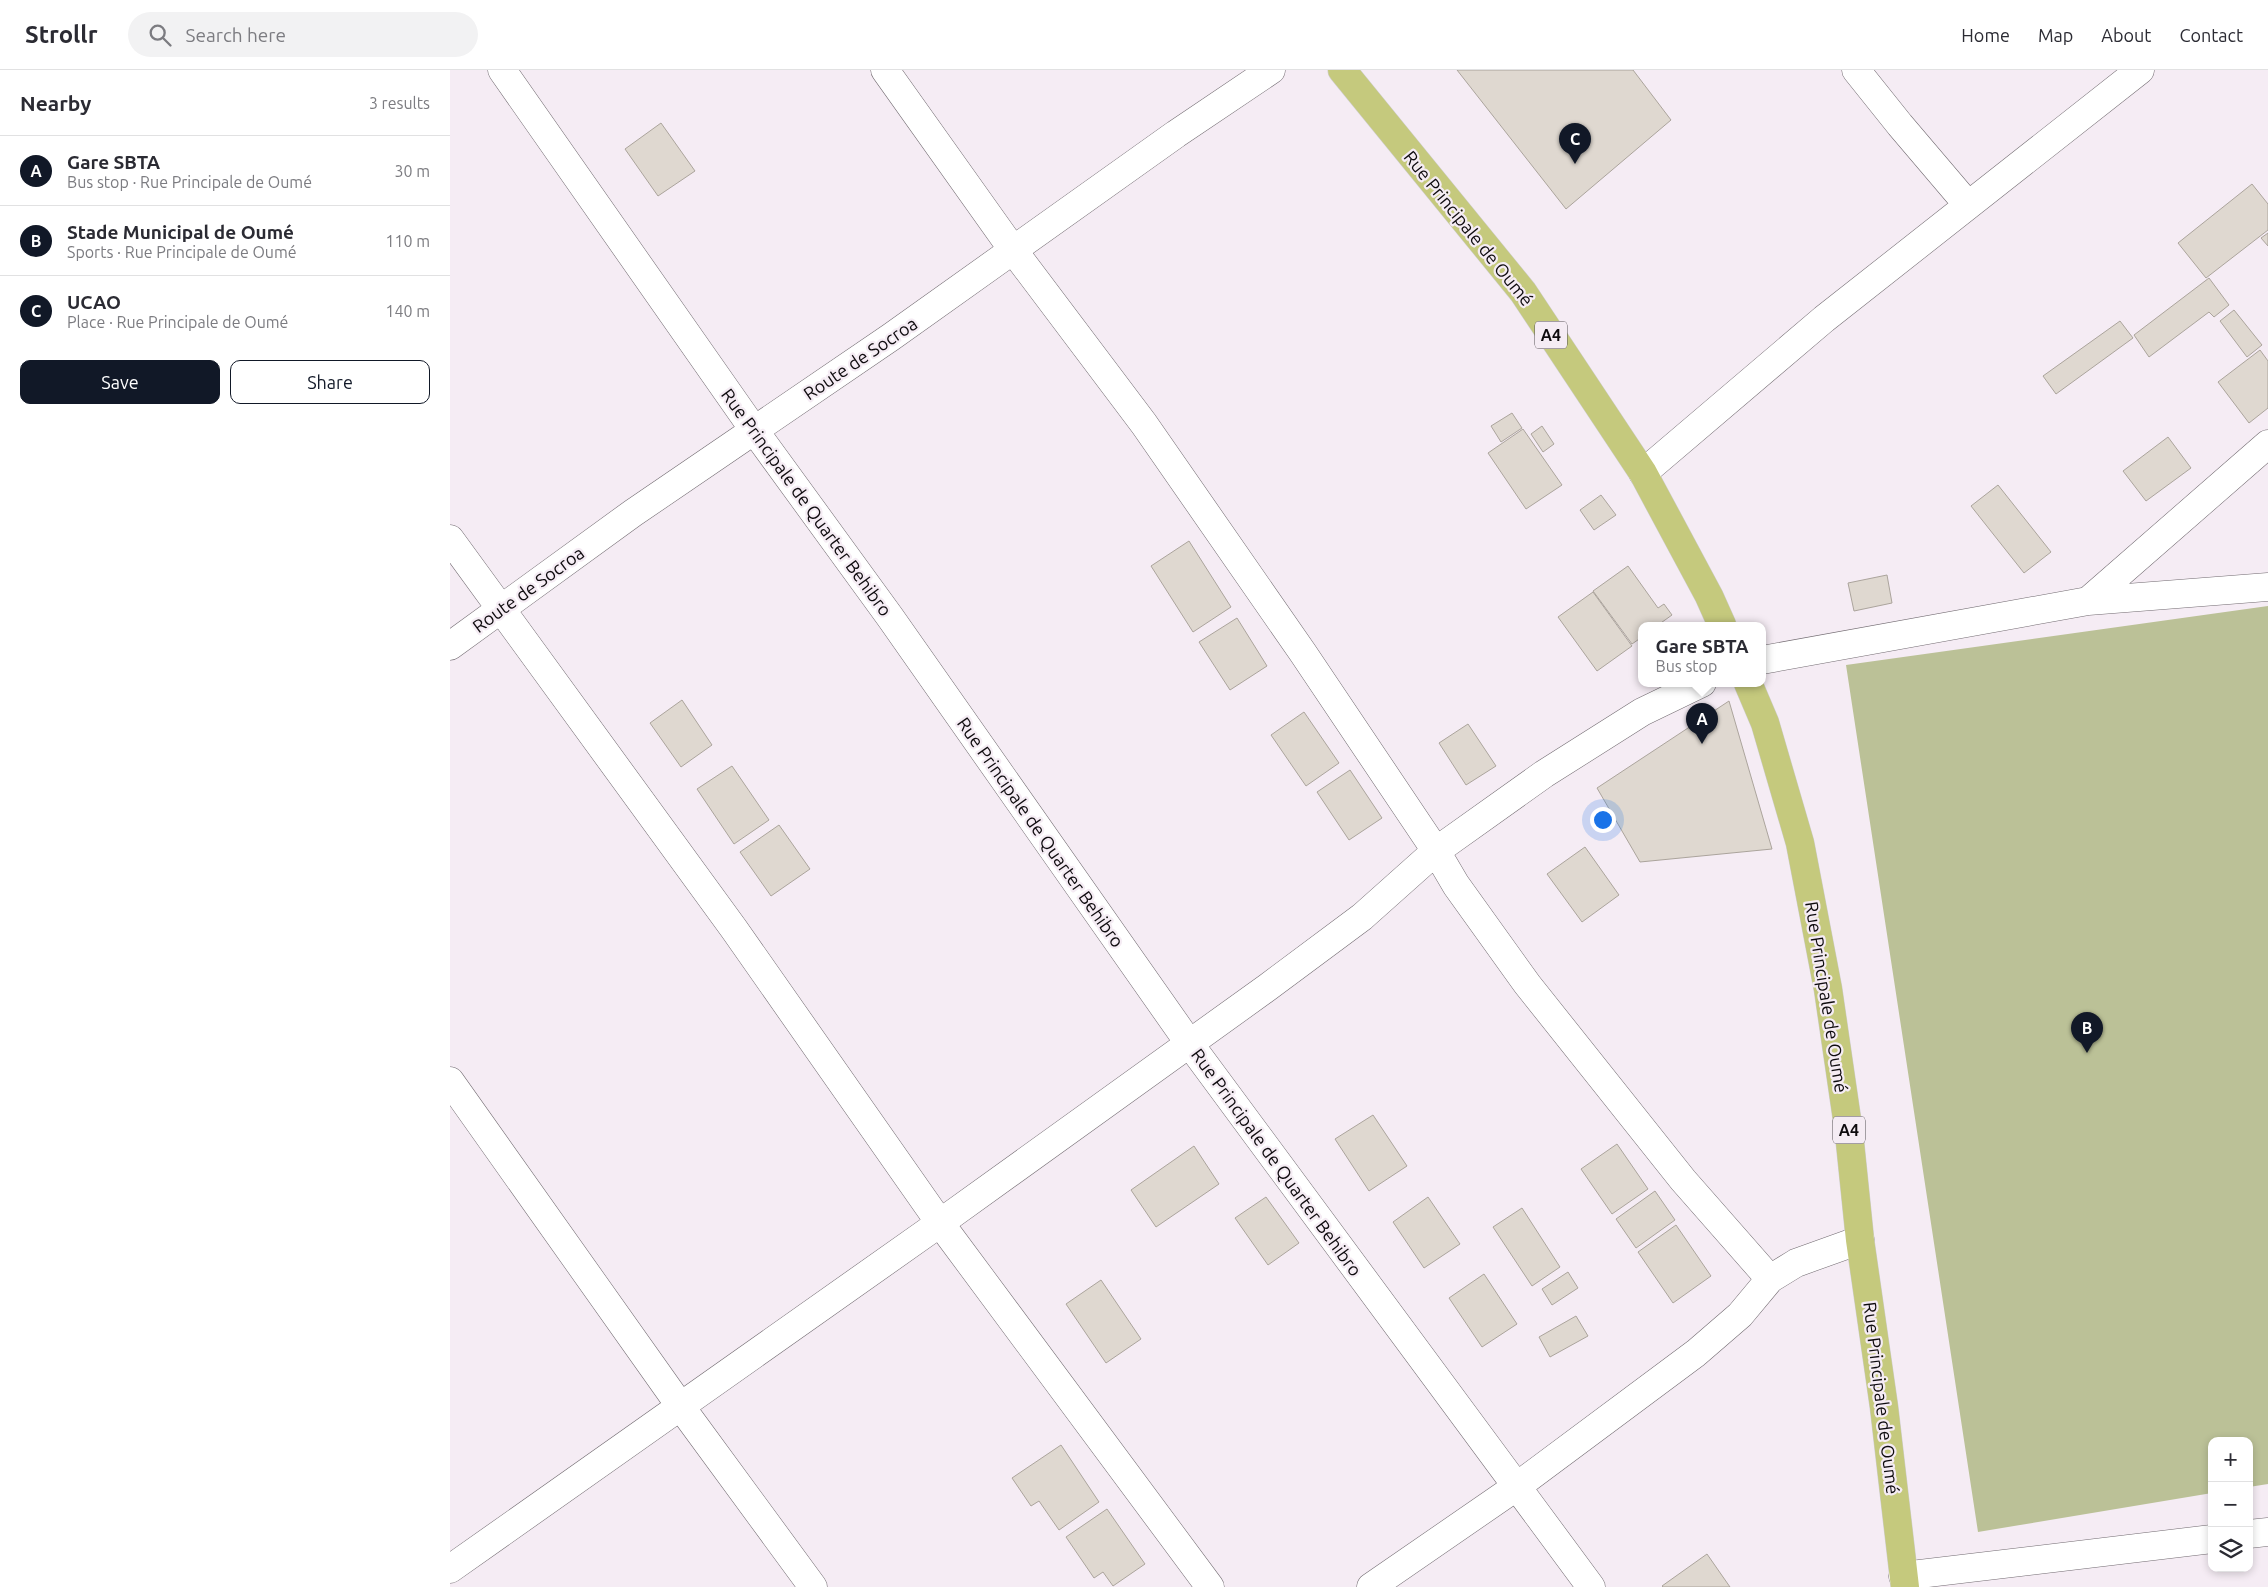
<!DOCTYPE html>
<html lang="en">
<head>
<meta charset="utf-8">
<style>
  :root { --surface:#fff; --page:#f2f2f3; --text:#2b2b33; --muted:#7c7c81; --line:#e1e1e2; --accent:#111827 }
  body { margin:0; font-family:Ubuntu,sans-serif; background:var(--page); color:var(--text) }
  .controls { position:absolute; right:15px; bottom:15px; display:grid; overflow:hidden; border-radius:10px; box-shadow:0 2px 8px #0003 }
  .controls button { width:45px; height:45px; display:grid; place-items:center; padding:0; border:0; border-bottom:1px solid var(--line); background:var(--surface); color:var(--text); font:25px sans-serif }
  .you { position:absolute; left:1152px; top:749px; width:18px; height:18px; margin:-12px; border:4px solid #fff; border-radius:50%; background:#1a73e8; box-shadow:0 0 0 8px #1a73e833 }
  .badge { display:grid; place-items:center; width:32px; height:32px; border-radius:50%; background:var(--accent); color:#fff; font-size:16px; font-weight:700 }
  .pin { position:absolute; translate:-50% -41px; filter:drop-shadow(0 1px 2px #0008) }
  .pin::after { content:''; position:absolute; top:26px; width:18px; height:15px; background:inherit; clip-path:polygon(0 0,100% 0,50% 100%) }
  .popup { position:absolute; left:1188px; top:552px; width:128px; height:65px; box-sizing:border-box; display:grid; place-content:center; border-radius:10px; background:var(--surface); filter:drop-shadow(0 1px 4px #0005); font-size:16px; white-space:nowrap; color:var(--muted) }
  .popup b { font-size:19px; color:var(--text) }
  .popup::after { content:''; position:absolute; left:50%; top:100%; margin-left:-10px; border:10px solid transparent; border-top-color:var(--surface) }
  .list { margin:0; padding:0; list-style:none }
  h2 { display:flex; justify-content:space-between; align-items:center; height:65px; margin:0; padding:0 20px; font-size:21px }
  h2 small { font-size:16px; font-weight:400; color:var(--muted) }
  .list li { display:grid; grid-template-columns:32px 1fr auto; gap:15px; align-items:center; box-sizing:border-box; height:70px; padding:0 20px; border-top:1px solid var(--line) }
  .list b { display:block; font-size:19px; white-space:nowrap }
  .list p { margin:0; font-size:16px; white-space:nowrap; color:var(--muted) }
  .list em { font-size:16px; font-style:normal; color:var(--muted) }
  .actions { display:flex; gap:10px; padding:15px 20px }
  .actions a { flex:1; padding:11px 0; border:1px solid var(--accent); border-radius:10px; text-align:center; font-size:18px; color:var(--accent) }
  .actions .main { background:var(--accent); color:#fff }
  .icon { flex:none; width:28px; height:28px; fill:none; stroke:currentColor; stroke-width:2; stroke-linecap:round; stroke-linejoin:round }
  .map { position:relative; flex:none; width:1818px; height:1517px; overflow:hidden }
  header { display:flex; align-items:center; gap:30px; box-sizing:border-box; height:70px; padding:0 25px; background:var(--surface); border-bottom:1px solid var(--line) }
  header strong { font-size:24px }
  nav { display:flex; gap:28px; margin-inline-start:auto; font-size:18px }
  .search { width:350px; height:45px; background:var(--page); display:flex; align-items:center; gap:12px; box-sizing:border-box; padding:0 18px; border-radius:28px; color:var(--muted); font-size:19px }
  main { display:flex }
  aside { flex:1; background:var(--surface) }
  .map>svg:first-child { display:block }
  .green { fill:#bbc197 }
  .building { fill:#dfd8d0; stroke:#aba49c }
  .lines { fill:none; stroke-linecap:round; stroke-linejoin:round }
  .minor-casing { stroke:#726b71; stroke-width:29 }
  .major-casing { stroke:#cfcecf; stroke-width:29 }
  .minor { stroke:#fff; stroke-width:28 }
  .major { stroke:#c5c97d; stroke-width:28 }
  .labels { text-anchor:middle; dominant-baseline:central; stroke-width:4.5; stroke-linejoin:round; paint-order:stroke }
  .shield { fill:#f5ecf4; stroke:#534e53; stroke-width:1 }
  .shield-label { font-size:16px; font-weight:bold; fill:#0e0b0e }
  .street-label { font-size:18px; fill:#0e0b0e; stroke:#f5ecf4 }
</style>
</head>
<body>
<header>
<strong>Strollr</strong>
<div class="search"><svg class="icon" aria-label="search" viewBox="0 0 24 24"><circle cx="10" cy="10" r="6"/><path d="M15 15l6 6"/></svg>Search here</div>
<nav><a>Home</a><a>Map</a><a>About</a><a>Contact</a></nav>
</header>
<main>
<aside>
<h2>Nearby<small>3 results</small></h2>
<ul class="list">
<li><span class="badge">A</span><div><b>Gare SBTA</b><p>Bus stop · Rue Principale de Oumé</p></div><em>30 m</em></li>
<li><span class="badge">B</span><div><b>Stade Municipal de Oumé</b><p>Sports · Rue Principale de Oumé</p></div><em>110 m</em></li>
<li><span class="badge">C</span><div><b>UCAO</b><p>Place · Rue Principale de Oumé</p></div><em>140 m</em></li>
</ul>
<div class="actions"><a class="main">Save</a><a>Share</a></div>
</aside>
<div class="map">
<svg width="1818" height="1517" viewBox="0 0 1818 1517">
  <rect width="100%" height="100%" fill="#f5ecf4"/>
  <path class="green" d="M1818,536v878l-19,3v-46h-37v52l-234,39 -132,-867z"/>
  <path class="building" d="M1007,0h176l38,50 -105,89z
    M211,53l34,48 -37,25 -33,-47z
    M1802,114l16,20v26l-62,48 -28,-35z
    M1818,163v13l-7,-8z
    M1759,208l20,27 -15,12 -5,-5 -60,45 -15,-22z
    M1784,240l28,35 -15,12 -27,-36z
    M1670,251l13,17 -77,56 -13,-18z
    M1810,280l8,11v47l-19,15 -31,-41z
    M1062,343l10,15 -21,14 -10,-16z
    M1092,356l12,18 -11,8 -12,-18z
    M1073,359l39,56 -36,24 -38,-56z
    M1718,367l23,31 -45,33 -23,-30z
    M1548,415l53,67 -27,21 -53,-67z
    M1151,425l15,20 -22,15 -14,-20z
    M739,471l42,66 -38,25 -42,-66z
    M1178,496l30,42 6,-4 8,11 -14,10h-16v12l-10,7 -39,-53z
    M1437,505l5,28 -38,8 -6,-28z
    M1143,522l39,54 -35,25 -39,-54z
    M787,548l30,48 -37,24 -31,-48z
    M232,630l30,45 -31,22 -31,-44z
    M1279,631l43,148 -132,13 -43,-74z
    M854,642l35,51 -33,23 -35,-51z
    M1018,654l28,42 -30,19 -27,-42z
    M282,696l37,54 -35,24 -37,-55z
    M900,700l32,48 -33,22 -32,-48z
    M329,755l31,44 -39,27 -31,-44z
    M1135,777l34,48 -37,27 -35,-48z
    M923,1045l34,51 -38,25 -34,-52z
    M1167,1074l31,45 -36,25 -31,-45z
    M744,1076l25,38 -63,43 -25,-37z
    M1205,1121l20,29 -39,28 -20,-29z
    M816,1127l33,46 -31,22 -33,-47z
    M978,1127l32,47 -36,24 -31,-46z
    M1072,1138l38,59 -28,19 -39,-59z
    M1226,1155l35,51 -38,27 -35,-51z
    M1118,1202l10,16 -26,17 -10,-16z
    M1034,1204l33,50 -35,23 -33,-49z
    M651,1210l40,59 -35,24 -40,-59z
    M1126,1246l12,20 -38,21 -11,-20z
    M611,1375l38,57 -40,28 -20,-29 -8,5 -19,-28z
    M657,1439l38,55 -32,22 -10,-14 -9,6 -28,-41z
    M1257,1484l23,33h-67l-1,-1z"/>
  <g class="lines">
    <defs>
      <path id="minor" d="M52,0l252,360 136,187 299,426 402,544
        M435,0l128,180 131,174 159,229 133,198 20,34 71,99 156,196 87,99
        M1406,0l44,55 68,80
        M1193,403l181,-154 316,-249
        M0,469l284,390 206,294 270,364
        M1638,531l180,-157
        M0,576l183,-133 258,-176 285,-203 95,-64
        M1312,590l326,-59 180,-14
        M0,1011l231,326 132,180
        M1799,1464l19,-2
        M0,1499l490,-346 328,-236 94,-70 74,-66 108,-77 98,-62 60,-29
        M1453,1506l309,-37
        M921,1517l145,-100 180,-134 44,-38 30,-36 26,-16 64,-23"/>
      <path id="major" d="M892,0l181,222 120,181 66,123 13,29
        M1298,613l17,40 35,120 28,146 21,144 11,107 24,167 21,180"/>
    </defs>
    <use href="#minor" class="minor-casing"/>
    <use href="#major" class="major-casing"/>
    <use href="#minor" class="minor"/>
    <use href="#major" class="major"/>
  </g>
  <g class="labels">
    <g class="shield">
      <rect x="1085" y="251.5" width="32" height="27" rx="4"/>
      <rect x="1383" y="1046.5" width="32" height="27" rx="4"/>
    </g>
    <g class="shield-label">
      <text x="1101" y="265">A4</text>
      <text x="1399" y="1060">A4</text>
    </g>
    <g class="street-label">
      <text transform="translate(1019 158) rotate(51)">Rue Principale de Oumé</text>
      <text transform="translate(410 288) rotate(-34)">Route de Socroa</text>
      <text transform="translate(357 432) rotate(54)">Rue Principale de Quarter Behibro</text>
      <text transform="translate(78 519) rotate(-36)">Route de Socroa</text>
      <text transform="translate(591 762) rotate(55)">Rue Principale de Quarter Behibro</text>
      <text transform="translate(1377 927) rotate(81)">Rue Principale de Oumé</text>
      <text transform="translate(827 1092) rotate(54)">Rue Principale de Quarter Behibro</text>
      <text transform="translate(1432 1328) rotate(83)">Rue Principale de Oumé</text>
    </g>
  </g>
</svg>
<div class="controls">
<button>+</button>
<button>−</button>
<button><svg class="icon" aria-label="layers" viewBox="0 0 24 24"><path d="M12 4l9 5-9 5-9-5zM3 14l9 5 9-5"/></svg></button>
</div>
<div class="you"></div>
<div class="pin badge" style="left:1252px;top:674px">A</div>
<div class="popup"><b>Gare SBTA</b>Bus stop</div>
<div class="pin badge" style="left:1637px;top:983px">B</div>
<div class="pin badge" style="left:1125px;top:94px">C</div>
</div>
</main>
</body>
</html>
